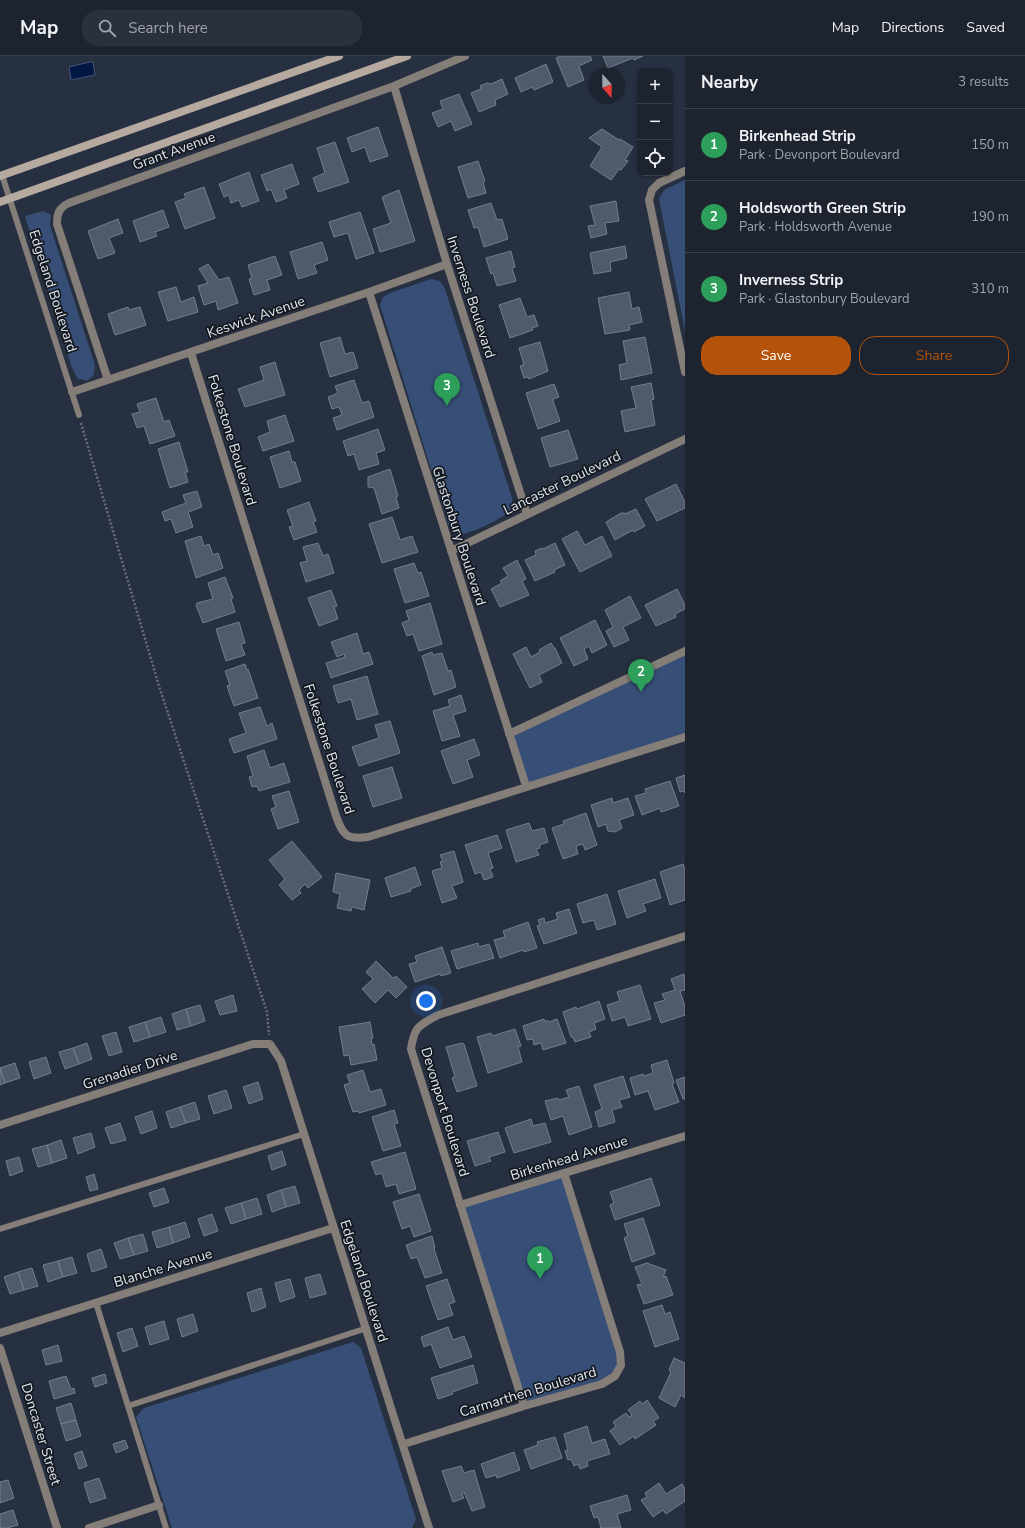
<!DOCTYPE html>
<html lang="en">
<head>
<meta charset="utf-8">
<style>
  :root { --surface:#1d2430; --page:#2a303c; --text:#f1f3f6; --muted:#a0a4ab; --line:#3b414c; --accent:#b45309 }
  body { margin:0; font-family:"Nunito Sans",sans-serif; background:var(--page); color:var(--text) }
  .controls { position:absolute; right:12px; top:12px; display:grid; overflow:hidden; border-radius:8px; box-shadow:0 1px 3px #0004 }
  .controls button { width:36px; height:36px; display:grid; place-items:center; padding:0; border:0; border-bottom:1px solid var(--line); background:var(--surface); color:var(--text); font:20px sans-serif }
  .compass { position:absolute; left:589px; top:12px; width:36px; height:36px; border-radius:50%; background:var(--surface); box-shadow:0 1px 3px #0004; rotate:159deg }
  .you { position:absolute; left:426px; top:945px; width:14px; height:14px; margin:-10px; border:3px solid #fff; border-radius:50%; background:#1a73e8; box-shadow:0 0 0 6px #1a73e833 }
  .badge { display:grid; place-items:center; width:26px; height:26px; border-radius:50%; background:var(--accent); color:#fff; font-size:13px; font-weight:700 }
  .pin { position:absolute; translate:-50% -33px; filter:drop-shadow(0 1px 2px #0008) }
  .pin::after { content:''; position:absolute; top:21px; width:14px; height:12px; background:inherit; clip-path:polygon(0 0,100% 0,50% 100%) }
  .list { margin:0; padding:0; list-style:none }
  h2 { display:flex; justify-content:space-between; align-items:center; height:52px; margin:0; padding:0 16px; font-size:17px }
  h2 small { font-size:13px; font-weight:400; color:var(--muted) }
  .list li { display:grid; grid-template-columns:26px 1fr auto; gap:12px; align-items:center; box-sizing:border-box; height:72px; padding:0 16px; border-top:1px solid var(--line) }
  .list b { display:block; font-size:15px; white-space:nowrap }
  .list p { margin:0; font-size:13px; white-space:nowrap; color:var(--muted) }
  .list em { font-size:13px; font-style:normal; color:var(--muted) }
  .actions { display:flex; gap:8px; padding:12px 16px }
  .actions a { flex:1; padding:9px 0; border:1px solid var(--accent); border-radius:16px; text-align:center; font-size:14px; color:var(--accent) }
  .actions .main { background:var(--accent); color:#fff }
  .icon { flex:none; width:22px; height:22px; fill:none; stroke:currentColor; stroke-width:2; stroke-linecap:round; stroke-linejoin:round }
  .map { position:relative; flex:none; width:685px; height:1472px; overflow:hidden }
  header { display:flex; align-items:center; gap:24px; box-sizing:border-box; height:56px; padding:0 20px; background:var(--surface); border-bottom:1px solid var(--line) }
  header strong { font-size:19px }
  nav { display:flex; gap:22px; margin-inline-start:auto; font-size:14px }
  .search { width:280px; height:36px; background:var(--page); display:flex; align-items:center; gap:10px; box-sizing:border-box; padding:0 14px; border-radius:16px; color:var(--muted); font-size:15px }
  main { display:flex }
  aside { flex:1; background:var(--surface) }
  .map>svg:first-child { display:block }
  .green { fill:#374f77 }
  .water { fill:#011844; stroke:#445677 }
  .building { fill:#4f5a6b; stroke:#727d8f }
  .lines { fill:none; stroke-linecap:round; stroke-linejoin:round }
  .path { stroke:#676f7d; stroke-width:2.5; stroke-dasharray:2 2; stroke-linecap:butt }
  .service { stroke:#857d77; stroke-width:6 }
  .minor { stroke:#857d77; stroke-width:8 }
  .secondary { stroke:#b6a99f; stroke-width:8 }
  .labels { text-anchor:middle; dominant-baseline:central; stroke-width:3.5; stroke-linejoin:round; paint-order:stroke }
  .street-label { font-size:14px; fill:#dfe5ef; stroke:#14181f }
</style>
</head>
<body>
<header>
<strong>Map</strong>
<div class="search"><svg class="icon" aria-label="search" viewBox="0 0 24 24"><circle cx="10" cy="10" r="6"/><path d="M15 15l6 6"/></svg>Search here</div>
<nav><a>Map</a><a>Directions</a><a>Saved</a></nav>
</header>
<main>
<div class="map">
<svg width="685" height="1472" viewBox="0 0 685 1472">
  <rect width="100%" height="100%" fill="#273040"/>
  <path class="green" d="M685,124v151l-26,-132 5,-9z
    M43,155l8,4 -1,9 2,8 43,133 -1,10 -7,6 -10,-3 -6,-13 -46,-149z
    M431,223l9,2 5,8 67,209c0,3 1,7 0,10 -3,8 -43,27 -52,26 -7,-1 -9,-5 -12,-10l-68,-219 3,-8 7,-4z
    M685,595v86l-159,49 -17,-52z
    M564,1117l56,179 -5,24 -91,30 -64,-201z
    M353,1286l8,6 55,171 -4,9h-240l-36,-111 8,-9z"/>
  <path class="water" d="M90,6h3l2,13 -24,5 -2,-13z"/>
  <path class="building" d="M560,0h30l2,4 -13,6 5,14 -16,7 -12,-29z
    M603,0h40l-9,4 -1,-2 -25,10z
    M546,8l7,18 -19,8 -2,-3 -11,5 -6,-14z
    M502,23l6,15 -13,6 1,5 -17,7 -8,-19 10,-4 -1,-3 7,-3 4,1z
    M459,38l13,30 -17,7 -4,-10 -13,6 -6,-14 11,-4 -3,-8z
    M378,71l10,29 -18,6 -5,-15 -13,5 -5,-14z
    M602,73l17,11 1,-1 13,8 -8,13 3,1 -7,9 -2,-1 -8,11 -21,-14 12,-19 -13,-9z
    M335,86l14,40 -31,10 -5,-14 12,-5 -8,-25z
    M478,105l7,20 -2,1 3,11 -18,5 -10,-31z
    M292,108l7,20 -15,6 3,8 -11,4 -5,-13 -4,2 -6,-16z
    M249,116l10,29 -17,6 -3,-7 -8,3 -2,-8 -5,2 -5,-13z
    M204,131l11,31 -30,11 -10,-27 11,-4 -2,-4z
    M399,134l16,51 -35,11 -7,-23 18,-6 -9,-26z
    M616,145l3,20 -14,2 2,11 -16,4 -3,-12 7,-1 -5,-19z
    M491,147l6,17 5,-1 6,20 -24,8 -6,-20 -4,1 -6,-18z
    M163,154l6,17 -14,5 2,4 -17,6 -7,-21z
    M360,156l14,41 -18,6 -8,-26 -14,4 -5,-15z
    M118,163l5,14 -14,5 6,15 -17,6 -10,-28z
    M322,186l6,18 -14,5 3,8 -19,6 -8,-27z
    M625,190l2,12 -17,4 1,9 -17,3 -4,-21z
    M511,195l4,16 -3,1 4,13 -19,5 -4,-13 -2,1 -5,-16z
    M275,200l7,19 -15,5 3,10 -16,5 -5,-16 3,-1 -4,-13z
    M208,208l11,16 10,-3 9,26 -20,7 -2,-9 -12,4 -6,-19 10,-3 -9,-14z
    M176,231l5,15 13,-5 4,15 -30,9 -10,-29z
    M629,236l3,17 7,-2 3,15 -13,3 1,5 -25,4 -7,-36z
    M520,242l7,19 7,-2 4,11 -6,2 1,2 -23,8 -11,-33z
    M128,251l1,3 11,-3 6,18 -31,10 -7,-21z
    M340,281l5,17 8,-2 5,16 -28,9 -10,-34z
    M645,281l7,36 -31,7 -2,-15 8,-2 -4,-22z
    M540,286l8,29 -19,8 -1,-2 -4,1 -4,-12 4,-1 -5,-17z
    M275,306l10,33 -40,12 -7,-18 26,-9 -4,-13z
    M354,324l8,23 7,-2 5,16 -37,13 -4,-12 9,-3 -3,-8 -7,2 -4,-12 10,-4 -3,-7z
    M651,327l3,16 -3,1 4,25 -30,7 -4,-21 15,-3 -5,-21z
    M554,328l5,13 -6,2v2l7,20 -22,8 -12,-36z
    M156,342l8,24 5,-2 6,16 -25,8 -6,-18 -7,2 -5,-14 8,-2 -3,-8z
    M285,359l9,26 -31,10 -5,-14 12,-5 -3,-11z
    M378,373l7,21 -9,3 3,11 -20,6 -5,-16 -6,2 -5,-15z
    M568,374l10,29 -28,8 -9,-29z
    M179,386l9,30h-3l3,10 -18,6 -12,-39z
    M289,395l3,11h3l6,19 -21,7 -10,-31z
    M390,413l8,27 -2,1 3,11 -17,6 -8,-26 -6,-1v-10z
    M676,428l9,18v6l-28,13 -12,-22z
    M197,435l5,16 -14,5 5,15 -17,6 -5,-14 -6,2 -3,-9 24,-9 -3,-8z
    M309,446l7,19 -3,1 4,10 -23,8 -5,-13 4,-1 -6,-16z
    M636,453l9,17 -11,6 -1,-2 -18,10 -9,-18 15,-9h4v1z
    M392,461l8,23 12,-4 6,16 -36,11 -13,-39z
    M577,475l8,14 17,-9 10,20 -32,16 -18,-33z
    M201,480l3,10 5,-2 4,11 5,-2 5,15 -27,10 -11,-37z
    M318,487l5,13 5,-2 6,19 -28,9 -6,-19 7,-2 -4,-14z
    M555,487l10,22 -11,5 1,2 -20,9 -10,-21 11,-5 -1,-4 7,-3 1,1z
    M517,504l9,19 -4,2 7,14 -29,12 -9,-18 11,-6 -2,-2 8,-5 -5,-8z
    M414,507l4,10 3,-1 8,24 -24,7 -11,-34z
    M225,521l8,21 -2,1 4,13 -32,11 -7,-18 1,-2 16,-4 -5,-16z
    M677,533l8,16v4l-10,5 1,3 -20,9 -11,-21z
    M331,534l6,16 -3,1 4,12 -19,7 -11,-28z
    M630,540l11,22 -18,9 6,13 -15,7 -8,-16 7,-4 -8,-17z
    M430,547l12,41 -23,7 -6,-17 -6,2 -5,-13 7,-3 -3,-9z
    M595,564l12,25 -15,8 -3,-7 -5,3 4,10 -14,7 -14,-28z
    M239,566l6,21 -4,1 4,11 -19,6 -10,-32z
    M357,577l6,21 6,-2 4,12 -42,14 -5,-15 19,-6 -1,-3 -7,3 -6,-15z
    M551,587l3,5h1l7,15 -23,12 3,7 -12,6 -17,-34 13,-7 5,10 9,-5 -1,-2z
    M432,596l1,3 9,-2 6,18 3,-1 5,17 -22,8 -12,-39z
    M245,608l2,6 1,-1 10,29 -24,8 -7,-20 3,-1 -5,-14z
    M367,620l11,38 -21,6 -6,-21 -13,4 -5,-17z
    M461,639l5,16 -13,4 7,21 -18,5 -9,-30 17,-5 -2,-6z
    M260,651l7,19 5,-3 5,16 -43,14 -5,-14 17,-6 -7,-20z
    M390,665l10,32 -41,13 -7,-19 27,-9 -4,-13z
    M474,683l6,16 -13,5 6,17 -20,7 -12,-33z
    M264,694l6,18 14,-5 6,19 -31,9 -2,-5 -5,1 -3,-10 4,-1 -6,-20z
    M392,711l10,31 -29,9 -10,-31z
    M685,719v18l-1,-2 -4,1 -4,-14z
    M670,725l9,25 -18,6 -1,-4 -18,7 -7,-19 11,-3 -1,-4z
    M289,735l10,31 -21,7 -7,-20 5,-2 -4,-11z
    M612,742l1,5 15,-5 6,17 -15,5 3,8 -7,4 -7,-1 -2,-7 -8,3 -7,-22z
    M586,757l11,32 -12,5 -2,-6 -7,2 2,8 -15,5 -11,-31 12,-4 -1,-3z
    M529,767l3,8 12,-3 4,14 -9,3 1,3 -4,1 3,6 -23,7 -10,-32z
    M497,779l5,13 -14,5 5,15 -3,1 3,8 -9,3 -3,-8 -6,2 -10,-29z
    M292,785l30,36 -14,11 -3,-4 -6,6 2,3 -9,7 -13,-15 6,-6 -16,-19z
    M454,795l9,31 -11,4 5,12 -15,5 -10,-32 10,-3 -2,-6 3,-1 -3,-6z
    M683,808l2,6v30l-15,5 -10,-33z
    M415,811l6,18 -11,4 1,2 -20,6 -6,-19z
    M336,817l34,7 -6,30 -12,-3 -1,4 -14,-3 3,-14 -7,-2z
    M655,823l6,19 -18,6 3,7 -19,7 -9,-27z
    M607,838l9,30 -19,6 -3,-10 -11,3 -6,-19z
    M569,853l8,24 -33,11 -7,-18 3,-1 -2,-5 6,-2 1,5 13,-4 -2,-6z
    M528,866l9,26 -13,4 -1,-2 -23,8 -6,-18 11,-3 -2,-6z
    M478,887l1,4 10,-3 5,14 -37,11 -6,-18z
    M442,891l9,26 -10,3 -1,-2 -25,8 -6,-18 8,-2 -2,-6z
    M376,905l17,17 3,-2 11,11 -11,11 -8,-8 -13,13 -13,-14 11,-10 -7,-7z
    M684,918l1,16 -5,1 5,16v8l-24,8 -7,-20 11,-3 -3,-6 13,-4 -4,-11z
    M640,929l11,34 -23,7 -3,-9 -13,4 -5,-16 13,-4 -3,-9z
    M233,939l4,16 -17,4 -5,-14z
    M599,945l6,18 -11,4 2,6 -7,3 2,5 -16,5 -2,-5h-2l-8,-25 13,-5 1,2z
    M200,949l5,16 -14,5 -5,-17z
    M186,953l5,17 -14,4 -5,-16z
    M161,961l5,15 -16,5 -5,-15z
    M544,963l1,2h4v1l8,-3 9,24 -23,7 -2,-7 -7,2 -1,-6 -6,1 -4,-14z
    M145,966l5,15 -16,5 -5,-15z
    M370,966l3,16h-2l1,7 2,-1 3,16 -26,5 -2,-10 -5,1 -5,-29z
    M515,973l6,17 -3,1 4,15 -34,11 -11,-36 14,-4 1,3z
    M116,976l6,20 -13,4 -7,-20z
    M87,987l5,16 -13,5 -6,-16z
    M462,987l2,1 13,42 -20,6 -5,-14 3,-1 -9,-30z
    M73,992l6,16 -14,5 -6,-17z
    M46,1001l5,16 -17,6 -5,-17z
    M667,1004l7,23 -2,1 7,18 -24,8 -7,-19 -13,4 -5,-17 13,-4 1,2 9,-3 -2,-8z
    M15,1007l5,15 -15,5 -5,-15z
    M0,1012l5,15 -5,2z
    M363,1014l7,22 11,-3 5,16 -27,8 -1,-2 -5,1 -9,-27 6,-2 -3,-8z
    M623,1020l7,21 -11,3 3,7 -10,3 3,12 -16,5 -4,-15 7,-3 -8,-24z
    M685,1021v22h-2l-7,-19z
    M258,1026l5,17 -14,5 -6,-17z
    M579,1030l13,41 -23,8 -6,-19 -12,4 -6,-19 13,-3 1,2 10,-3 -3,-7z
    M226,1034l6,18 -18,6 -6,-18z
    M195,1046l5,17 -14,4 -6,-16z
    M180,1051l6,16 -15,5 -5,-16z
    M394,1054l4,13 -4,1 7,22 -18,5 -11,-34z
    M152,1055l5,17 -16,6 -6,-17z
    M531,1063l2,7 12,-3 6,19 -37,11 -9,-25z
    M120,1067l6,17 -15,4 -6,-16z
    M498,1076l7,20 -16,5 2,4 -16,5 -8,-25z
    M91,1077l4,14 -17,7 -5,-16z
    M61,1084l6,18 -15,5 -5,-18z
    M47,1089l5,18 -14,4 -6,-18z
    M282,1095l4,14 -14,5 -4,-14z
    M405,1096l11,37 -17,5 -3,-10 -10,3 -4,-14 -6,2 -5,-13z
    M19,1101l4,14 -13,5 -4,-15z
    M94,1118l4,15 -8,2 -4,-14z
    M651,1122l9,27 -45,15 -5,-15 4,-2 -4,-11z
    M295,1130l5,17 -14,4 -5,-17z
    M164,1132l5,14 -15,5 -5,-14z
    M281,1134l5,17 -14,5 -5,-17z
    M419,1138l12,37 -17,6 -4,-11 -8,3 -9,-27z
    M257,1142l5,16 -16,5 -5,-16z
    M241,1147l5,16 -15,5 -6,-16z
    M212,1158l6,17 -14,5 -6,-17z
    M643,1162l12,36 -23,8 -8,-24 4,-2 -4,-12z
    M185,1166l5,15 -17,6 -4,-16z
    M169,1171l4,16 -16,5 -5,-16z
    M143,1178l5,17 -14,4 -6,-17z
    M432,1180l3,12 -1,1 8,24 -17,5 -8,-21 -6,2 -5,-14z
    M128,1182l6,17 -14,4 -6,-16z
    M101,1193l6,18 -15,5 -5,-18z
    M72,1201l5,16 -14,4 -5,-16z
    M58,1205l5,16 -15,5 -5,-17z
    M647,1207l19,7 -3,7 3,-1 7,19 -29,9 -7,-19 5,-1 -7,-17z
    M32,1212l6,18 -14,4 -6,-18z
    M18,1216l6,18 -14,4 -6,-17z
    M320,1218l6,20 -16,4 -5,-20z
    M290,1223l5,18 -15,5 -5,-19z
    M447,1223l8,23 -6,2 4,11 -15,5 -12,-34z
    M261,1232l5,19 -14,5 -5,-19z
    M662,1249l3,9 5,-2 9,27 -24,8 -12,-36z
    M193,1258l5,17 -16,6 -5,-18z
    M164,1265l5,18 -19,6 -5,-18z
    M448,1271l5,13 11,-4 8,21 -32,11 -9,-24 -7,3 -3,-10z
    M132,1272l6,18 -15,6 -6,-19z
    M58,1289l4,16 -16,4 -4,-15z
    M674,1302l11,5v35l-4,-3 -6,12 -16,-9 12,-26 -2,-2z
    M473,1309l5,18 -26,9 1,2 -15,5 -7,-21z
    M105,1318l2,9 -12,4 -3,-9z
    M66,1320l5,13 3,-1 1,5 -21,6 -5,-18z
    M647,1344l12,18 -6,3 3,4 -21,14 -1,-3 -14,9 -10,-14 6,-5 -3,-4 13,-9 3,4 3,-2 -4,-5 12,-9 2,3z
    M71,1347l5,17 -15,4 -5,-16z
    M76,1364l5,16 -15,5 -5,-17z
    M587,1370l5,17 13,-4 5,15 -23,7 1,5 -8,3 -2,-5 -4,2 -3,-7 -3,1 -3,-9 3,-1 -4,-16z
    M555,1381l7,21 -31,11 -7,-19 14,-5 -1,-3z
    M125,1384l3,8 -12,5 -3,-9z
    M82,1395l5,15 -8,3 -5,-15z
    M514,1396l6,18 -23,8 -1,-3 -10,3 -5,-14z
    M461,1410l3,7 10,-3 11,37 -13,4 -8,-19 -2,2 2,4 -11,4 -11,-31z
    M99,1422l7,20 -16,5 -6,-20z
    M8,1424l6,18 -14,5v-21z
    M659,1427l7,11 16,-10 3,5v12l-19,13 -3,-4 -10,7 -12,-17 6,-3 -2,-4z
    M627,1439l4,15 -14,4 4,14h-20l-3,-11 -4,1 -4,-12z
    M13,1454l5,15 -11,3h-7v-14z"/>
  <g class="lines">
    <path class="path" d="M81,367l78,263 108,326 2,23"/>
    <path class="service" d="M2,119l77,240
      M0,1173l304,-95
      M96,1247l70,225
      M128,1350l239,-78"/>
    <path class="minor" d="M394,30l53,178 80,250
      M685,115l-26,12 -7,7 -3,10 36,172
      M369,236l157,494
      M191,297l145,463c7,19 10,24 32,21l317,-100
      M108,324l-51,-156c0,-11 2,-16 12,-21l325,-117 71,-30
      M72,336l297,-100 78,-28
      M451,495l234,-112
      M509,678l176,-83
      M0,1069l253,-81h17l11,17c48,156 100,311 148,467
      M460,1149l225,-69
      M0,1277l333,-105
      M0,1292l57,180
      M524,1350l-113,-357c3,-22 8,-24 27,-34l247,-79
      M404,1388l120,-38 78,-22 13,-8 6,-11 -1,-13 -56,-179
      M89,1472l70,-23"/>
    <path class="secondary" d="M0,120l339,-120
      M0,146l407,-146"/>
  </g>
  <g class="labels">
    <g class="street-label">
      <text transform="translate(174 95) rotate(-20)">Grant Avenue</text>
      <text transform="translate(53 235) rotate(72)">Edgeland Boulevard</text>
      <text transform="translate(471 241) rotate(72)">Inverness Boulevard</text>
      <text transform="translate(256 261) rotate(-19)">Keswick Avenue</text>
      <text transform="translate(232 384) rotate(73)">Folkestone Boulevard</text>
      <text transform="translate(562 427) rotate(-26)">Lancaster Boulevard</text>
      <text transform="translate(459 480) rotate(72)">Glastonbury Boulevard</text>
      <text transform="translate(329 693) rotate(72)">Folkestone Boulevard</text>
      <text transform="translate(130 1014) rotate(-18)">Grenadier Drive</text>
      <text transform="translate(445 1056) rotate(73)">Devonport Boulevard</text>
      <text transform="translate(569 1102) rotate(-17)">Birkenhead Avenue</text>
      <text transform="translate(163 1212) rotate(-17)">Blanche Avenue</text>
      <text transform="translate(364 1225) rotate(72)">Edgeland Boulevard</text>
      <text transform="translate(528 1336) rotate(-17)">Carmarthen Boulevard</text>
      <text transform="translate(41 1378) rotate(73)">Doncaster Street</text>
    </g>
  </g>
</svg>
<div class="controls">
<button>+</button>
<button>−</button>
<button><svg class="icon" aria-label="locate" viewBox="0 0 24 24"><circle cx="12" cy="12" r="6"/><path d="M12 2v4M12 18v4M2 12h4M18 12h4"/></svg></button>
</div>
<svg class="compass" viewBox="-18 -18 36 36"><path d="M0-13l5 13h-10z" fill="#e53935"/><path d="M0 13l5-13h-10z" fill="#a0a4ab"/></svg>
<div class="you"></div>
<div class="pin badge" style="left:540px;top:1223px;background:#2e9e5b">1</div>
<div class="pin badge" style="left:641px;top:636px;background:#2e9e5b">2</div>
<div class="pin badge" style="left:447px;top:350px;background:#2e9e5b">3</div>
</div>
<aside>
<h2>Nearby<small>3 results</small></h2>
<ul class="list">
<li><span class="badge" style="background:#2e9e5b">1</span><div><b>Birkenhead Strip</b><p>Park · Devonport Boulevard</p></div><em>150 m</em></li>
<li><span class="badge" style="background:#2e9e5b">2</span><div><b>Holdsworth Green Strip</b><p>Park · Holdsworth Avenue</p></div><em>190 m</em></li>
<li><span class="badge" style="background:#2e9e5b">3</span><div><b>Inverness Strip</b><p>Park · Glastonbury Boulevard</p></div><em>310 m</em></li>
</ul>
<div class="actions"><a class="main">Save</a><a>Share</a></div>
</aside>
</main>
</body>
</html>
